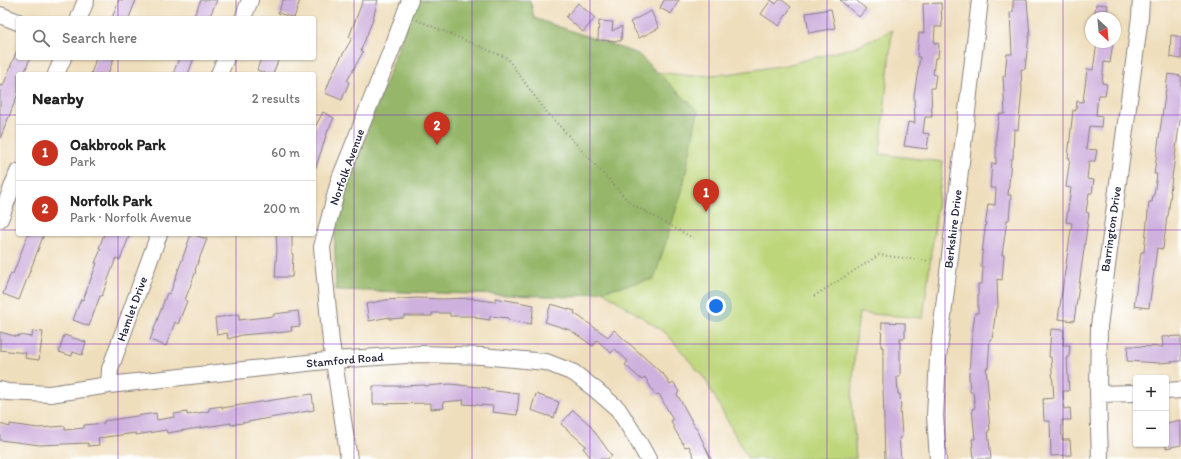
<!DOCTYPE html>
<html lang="en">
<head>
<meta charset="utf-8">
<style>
  :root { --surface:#fff; --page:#f6f6f6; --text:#222; --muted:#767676; --line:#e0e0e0; --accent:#c8321e }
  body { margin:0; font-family:Itim,sans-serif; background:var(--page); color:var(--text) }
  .controls { position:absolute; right:12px; bottom:12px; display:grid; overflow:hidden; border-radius:4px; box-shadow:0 1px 3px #0004 }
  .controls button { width:36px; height:36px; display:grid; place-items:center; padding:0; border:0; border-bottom:1px solid var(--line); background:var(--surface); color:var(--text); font:20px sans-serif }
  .compass { position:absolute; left:1085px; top:12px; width:36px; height:36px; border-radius:50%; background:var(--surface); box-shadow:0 1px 3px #0004; rotate:154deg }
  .you { position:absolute; left:716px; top:306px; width:14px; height:14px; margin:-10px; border:3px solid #fff; border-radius:50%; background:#1a73e8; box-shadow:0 0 0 6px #1a73e833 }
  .badge { display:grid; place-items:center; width:26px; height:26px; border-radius:50%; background:var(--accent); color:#fff; font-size:13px; font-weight:700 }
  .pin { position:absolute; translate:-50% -33px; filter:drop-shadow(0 1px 2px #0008) }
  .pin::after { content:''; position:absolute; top:21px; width:14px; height:12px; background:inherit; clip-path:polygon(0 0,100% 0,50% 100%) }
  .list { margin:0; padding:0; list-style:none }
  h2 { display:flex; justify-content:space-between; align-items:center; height:52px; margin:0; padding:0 16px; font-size:17px }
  h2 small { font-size:13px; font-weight:400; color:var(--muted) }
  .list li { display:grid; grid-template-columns:26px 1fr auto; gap:12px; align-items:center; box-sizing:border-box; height:56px; padding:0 16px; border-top:1px solid var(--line) }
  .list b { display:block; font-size:15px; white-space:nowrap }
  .list p { margin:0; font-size:13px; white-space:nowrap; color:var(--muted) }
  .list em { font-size:13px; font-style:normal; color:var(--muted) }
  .icon { flex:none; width:22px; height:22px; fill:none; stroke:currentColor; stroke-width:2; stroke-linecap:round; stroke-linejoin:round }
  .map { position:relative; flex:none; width:1181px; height:459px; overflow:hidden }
  .search { position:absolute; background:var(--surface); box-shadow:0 1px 3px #0004; left:16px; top:16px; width:300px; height:44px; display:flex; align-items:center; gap:10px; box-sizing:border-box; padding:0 14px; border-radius:4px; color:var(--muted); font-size:15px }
  .panel { position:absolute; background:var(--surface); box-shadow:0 1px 3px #0004; left:16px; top:72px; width:300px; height:164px; border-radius:4px }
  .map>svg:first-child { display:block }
  .green { fill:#bed67a; stroke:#707c5a }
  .forest { fill:#96b76a; stroke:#5c6c52 }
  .building { fill:#cfb1de }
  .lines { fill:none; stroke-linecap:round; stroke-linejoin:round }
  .minor-casing { stroke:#88807c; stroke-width:18 }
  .path { stroke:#88807c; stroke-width:2; stroke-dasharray:1 3; stroke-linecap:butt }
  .minor { stroke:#fff; stroke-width:16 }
  .grid { fill:none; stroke:#7b2cbf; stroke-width:1; stroke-opacity:0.55 }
  .labels { text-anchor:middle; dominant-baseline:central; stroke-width:3; stroke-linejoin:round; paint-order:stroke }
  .street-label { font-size:12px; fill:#22223b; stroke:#fff }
</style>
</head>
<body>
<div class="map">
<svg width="1181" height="459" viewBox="0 0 1181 459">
  <rect width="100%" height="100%" fill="#fff"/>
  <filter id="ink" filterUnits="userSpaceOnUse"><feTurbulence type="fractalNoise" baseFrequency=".025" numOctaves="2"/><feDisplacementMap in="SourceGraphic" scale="8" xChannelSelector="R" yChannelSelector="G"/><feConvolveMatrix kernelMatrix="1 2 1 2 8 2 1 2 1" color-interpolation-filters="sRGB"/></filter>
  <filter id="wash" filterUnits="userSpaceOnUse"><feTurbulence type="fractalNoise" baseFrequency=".012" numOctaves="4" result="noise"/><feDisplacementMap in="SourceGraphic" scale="16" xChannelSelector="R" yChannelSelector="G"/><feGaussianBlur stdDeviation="0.9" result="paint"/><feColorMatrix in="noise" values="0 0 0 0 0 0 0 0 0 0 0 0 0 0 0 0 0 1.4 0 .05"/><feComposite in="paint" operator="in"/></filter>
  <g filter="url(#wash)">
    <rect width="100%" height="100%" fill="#efdebc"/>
    <path class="green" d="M530,22l125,50 38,4 34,-2 59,-9 66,-17 40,-18 -12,124 63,8 -20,156 -64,-5 -4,34 -3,54 4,58h-108l-43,-80 -38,-45 -78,-52z"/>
    <path class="forest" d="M416,0h114l4,18 104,36 60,57 -16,80 -28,88 -80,18 -238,-7 -2,-69z"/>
    <g id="blocks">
      <path class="building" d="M119,0h17l-7,18h-17z
        M201,0h16l-8,18h-16z
        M283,0h17l-6,18 -16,-5z
        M363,0h15l-6,22 -11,28 2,2 -16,29 2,1 -7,18 -17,-7 9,-23 18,-32 -3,-1z
        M664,0h15l-8,14 -11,-6z
        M771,0l5,4 3,-4h3l9,7 -12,19 -18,-12z
        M840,0h16l10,9 -7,8z
        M1013,0h14l3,36h-1l-4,33h-4l1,21 -4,40 -4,-1 -1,30h-2l-3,36h3l-2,25h-2l-5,35h2l-2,25 -5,-1 1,29h-2l-4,32 -2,-1 -2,29h-2l3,32h-2l3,30 -2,1 3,28h-17l-2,-20h3l-3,-30 3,-1 -2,-16h-3l-1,-17 2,-31 4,-31h3v-29h4l1,-17h-2l1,-13 6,-50 7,1 1,-17h-6l2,-25 4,1v-28l3,-22h6l-2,-38h2l2,-22h5l-2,-41 3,-1z
        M578,3l17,15 -12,14 -17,-15z
        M941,3l1,24h-7l-1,16 5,1 -1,14h-3l-2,16 3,1 -2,13h-3l1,29h-7l-2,16 6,1 -2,15 -23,-3 4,-24 7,1 -1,-28 6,-38h-3l2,-24h5l-1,-29z
        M1096,4l12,1 -2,13h-12z
        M831,9l4,19 -26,5 -3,-20z
        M651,11l8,17 -20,10 -9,-16z
        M599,21l14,1 -1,9 10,-5 -1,15 -25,-1 2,-1z
        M1171,35l10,2v22l-11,-2z
        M1097,42h16l-3,21 -6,-1 -2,21 5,1 -2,11h-7l-2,20 6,1 -1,11 -12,-1 -3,23 11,1 -2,11h-6l-2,18 7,1 -2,13h-3l-3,19 3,1 -15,108 -16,-2 14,-96 -6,-1 5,-34 -5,-1 4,-29h-2l5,-48 3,1 1,-10 6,1 4,-33 6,1z
        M17,50h1v8h12l-6,16h-6v20l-18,45v-54l3,1z
        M96,58h18l-6,16h-17z
        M179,58h15l-6,16h-15z
        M261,58h18l-6,16h-6l-10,-4z
        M1168,74l13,2v37l-11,79h1l-3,24h-1l-4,33 -6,-1 -8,60 -15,-2 7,-54h3l5,-50h3l1,-7h1l3,-21h-3z
        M323,112l11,6 -6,12 -12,37 -2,-1v-37z
        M28,234h16l-25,66 -16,-6 8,-21 2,1z
        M104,234h26l-10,26 -4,-2 -14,38h-2l-11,30 -16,-6 8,-21 2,1 14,-37h-2l6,-14 -2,-1z
        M191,234l16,5 -12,31 1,1 -11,29 2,1 -9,23 -3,-2 -9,24 -16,-6 17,-47 3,1z
        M276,234h16v20h1l-1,23h-17l2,-29z
        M416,298l26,1 31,-1v1l22,3v-4l39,7 -3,19 -23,-4v-2l-18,-2v4l-14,-2v-2h-26v-3h-18v3h-28v2l-15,1v-2l-20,4 -3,-17 20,-4z
        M551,304l24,7 -1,2 34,24 6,-7 51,46 5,9 4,-2 5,9 -2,2 18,33h1l15,32h-16l-6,-13 -4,1 -10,-17 -4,-9 2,-1 -14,-26 -4,1 -10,-18 -3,3 -17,-15 3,-4 -13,-12 -4,4 -14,-13 -4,6 -23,-16 -25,-8z
        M298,311l2,15 -9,1 1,4 -15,2v-1l-35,3 -14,4 -1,-6 -10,2 -2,-17 24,-4v6l35,-4v-2z
        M882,322l23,1v15h-5v39h-3l1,17h2l1,14h-1l2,29 -3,1 2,21h-16l-2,-74v-38h-2z
        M1051,329l13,1 -1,15h7l-1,13h-2l2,33h-6l1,18 6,-1 1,12h-9v20h8l1,15 -20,1 -1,-35h-6l-1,-22 11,-1 -3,-41h-2z
        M33,331l10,1 -4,28 -14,-2 1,-5 -26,-3v-18l18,5v-2l14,2z
        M64,335l22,7 -4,13 -9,-3 -1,4 -13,-4z
        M1181,336v25l-21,2 -33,-2 1,-15 35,1 -1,-10z
        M450,384l38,4v2l31,4 -2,21 -25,-3 1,-6 -30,-2 1,-4 -21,2 1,6 -13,1v-6l-58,1v-18h28l24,-1v1z
        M312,394l2,16 -83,15v-2l-64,10 -1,-3 -30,5v-2l-38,5 1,7 -11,1v-3l-48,2 -40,-5v-16l10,3v-3l28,4 27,-2v4l19,-2v-3l20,-2v-2l52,-8 1,7 17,-3v-3l13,-2v3l22,-4v-3l13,-2v2z
        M536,394l23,8 -5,16 -23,-8z
        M573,410l16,14 23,32 -5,3h-15l-9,-11 3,-2 -25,-22z
        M1181,420v25l-15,3v-25z"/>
    </g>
  </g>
  <g filter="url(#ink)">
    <use href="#blocks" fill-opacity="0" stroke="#88807c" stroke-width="1"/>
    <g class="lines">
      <defs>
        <path id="minor" d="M0,15l18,7
          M79,18l7,-18
          M243,18l7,-18
          M56,74l7,-16
          M219,74l7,-16
          M0,219l18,-47
          M109,385l1,-16 49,-135
          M0,390l7,2 43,2 59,-9 225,-25 87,-6 61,2 64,6 28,11 22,17 22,19 19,30 11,20
          M1166,391l15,-1
          M1098,394l38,-1
          M349,459l-18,-117 -9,-95 17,-66 56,-140 15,-41
          M938,459l-3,-43 3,-58 42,-358
          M1100,459l-2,-65 1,-68 41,-309 1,-17"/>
      </defs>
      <use href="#minor" class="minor-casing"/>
      <path class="path" d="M417,20l90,38 37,51 87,95 62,34
        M814,296l65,-41 50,6"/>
      <use href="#minor" class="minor"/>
    </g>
  </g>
  <path class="grid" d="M118,0v18M236,0v18M354,0v459M472,0v459M590,0v459M709,0v459M827,0v459M945,0v459M1063,0v459M118,58v16M236,58v16M0,115h18M314,115h867M0,230h18M314,230h867M118,234v225M236,234v225M0,344h1181"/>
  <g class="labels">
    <g class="street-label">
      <text transform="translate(347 167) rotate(-70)">Norfolk Avenue</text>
      <text transform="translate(953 229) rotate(-83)">Berkshire Drive</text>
      <text transform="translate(1111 229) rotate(-82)">Barrington Drive</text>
      <text transform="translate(132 309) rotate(-70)">Hamlet Drive</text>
      <text transform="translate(345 360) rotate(-5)">Stamford Road</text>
    </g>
  </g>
</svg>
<div class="controls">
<button>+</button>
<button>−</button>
</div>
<svg class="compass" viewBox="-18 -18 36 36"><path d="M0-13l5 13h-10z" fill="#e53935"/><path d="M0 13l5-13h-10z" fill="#767676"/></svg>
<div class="you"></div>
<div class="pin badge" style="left:706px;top:212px">1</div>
<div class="pin badge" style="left:437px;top:145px">2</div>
<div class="search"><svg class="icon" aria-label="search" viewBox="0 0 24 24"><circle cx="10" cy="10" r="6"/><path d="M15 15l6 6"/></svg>Search here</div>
<section class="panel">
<h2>Nearby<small>2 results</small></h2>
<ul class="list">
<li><span class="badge">1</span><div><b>Oakbrook Park</b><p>Park</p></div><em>60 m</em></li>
<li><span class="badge">2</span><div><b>Norfolk Park</b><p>Park · Norfolk Avenue</p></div><em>200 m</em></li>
</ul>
</section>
</div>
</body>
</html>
